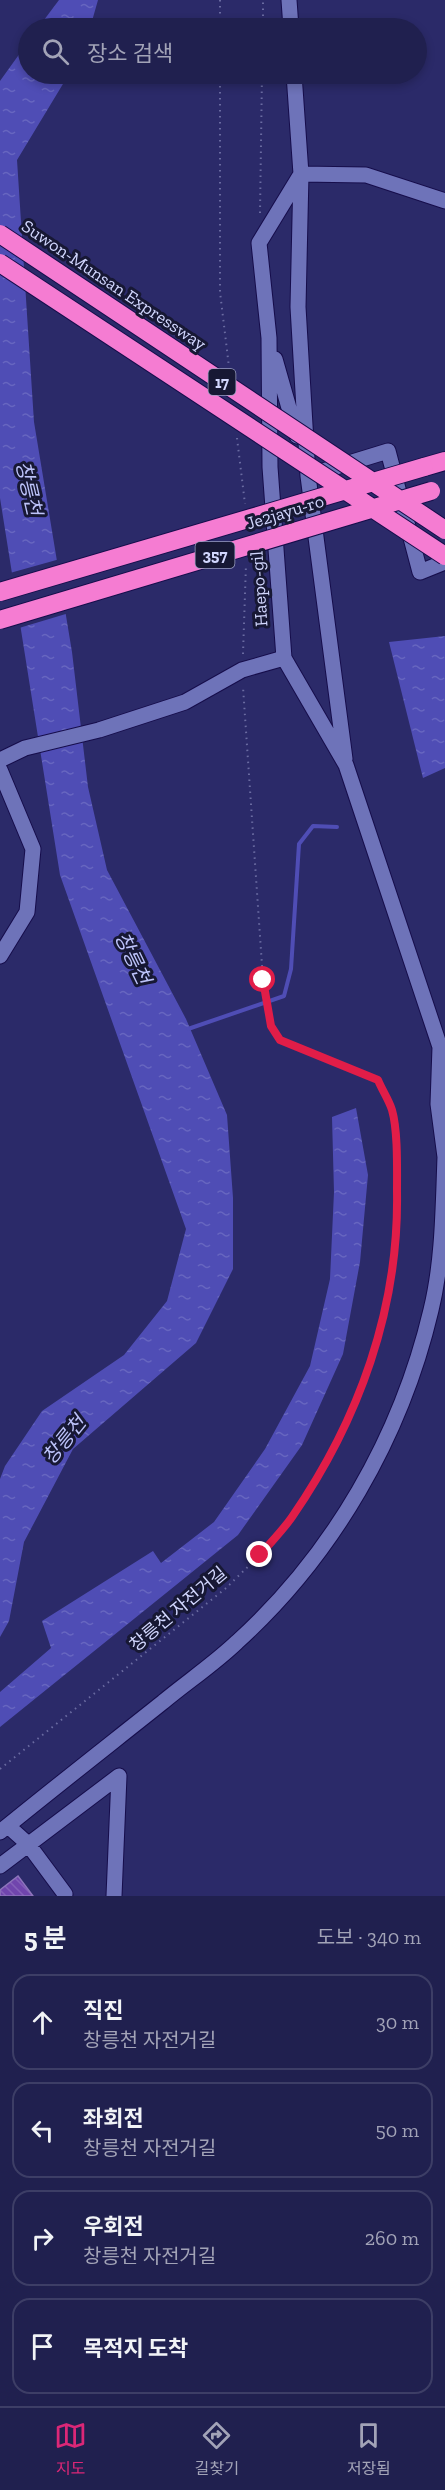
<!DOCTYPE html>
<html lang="ko">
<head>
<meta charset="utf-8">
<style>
  :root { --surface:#20204f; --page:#282856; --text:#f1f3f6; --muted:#a2a3b7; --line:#3d3e66; --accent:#db2777 }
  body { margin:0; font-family:"Zilla Slab","Noto Sans KR",serif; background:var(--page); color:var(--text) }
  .stop { position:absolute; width:18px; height:18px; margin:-14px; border:4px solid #e11d48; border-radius:50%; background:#fff }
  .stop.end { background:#e11d48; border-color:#fff; box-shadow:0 2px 6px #0008 }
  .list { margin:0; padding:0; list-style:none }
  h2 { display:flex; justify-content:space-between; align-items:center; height:78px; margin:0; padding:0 24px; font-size:26px }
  h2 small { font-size:20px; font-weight:400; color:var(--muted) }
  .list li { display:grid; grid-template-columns:39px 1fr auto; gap:18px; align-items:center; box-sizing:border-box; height:96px; margin:0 12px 12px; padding:0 12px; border:2px solid var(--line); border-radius:18px }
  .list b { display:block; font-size:22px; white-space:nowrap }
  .list p { margin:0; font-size:20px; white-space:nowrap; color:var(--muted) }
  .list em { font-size:20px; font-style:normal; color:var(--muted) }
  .icon { flex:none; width:33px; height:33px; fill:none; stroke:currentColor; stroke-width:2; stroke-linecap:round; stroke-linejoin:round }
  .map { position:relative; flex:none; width:445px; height:1896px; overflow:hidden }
  .search { position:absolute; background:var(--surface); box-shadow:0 3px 9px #0003; left:18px; right:18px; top:18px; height:66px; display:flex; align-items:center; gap:15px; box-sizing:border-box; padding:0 21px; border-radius:33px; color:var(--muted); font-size:22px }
  .sheet { height:510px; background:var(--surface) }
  nav { display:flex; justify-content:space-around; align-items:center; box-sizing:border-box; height:84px; border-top:2px solid var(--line); background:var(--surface); font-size:16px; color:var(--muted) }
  nav a { display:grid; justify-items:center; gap:3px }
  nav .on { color:var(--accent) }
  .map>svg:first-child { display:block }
  .water { fill:url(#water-ripples) }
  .pier { fill:#2b2a69 }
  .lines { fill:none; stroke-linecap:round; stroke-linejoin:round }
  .stream { stroke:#4f4db5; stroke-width:4 }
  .building { fill:url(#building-back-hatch); stroke:#8d75bb; stroke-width:1.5 }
  .minor-casing { stroke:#160d4b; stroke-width:17 }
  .highway-casing { stroke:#160d4b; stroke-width:20 }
  .path { stroke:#6a6ba1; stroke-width:2; stroke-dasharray:1.5 4.5; stroke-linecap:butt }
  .minor { stroke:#6e73b9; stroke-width:15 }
  .highway { stroke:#f57cd2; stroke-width:18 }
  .highway-bridge-casing { stroke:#160d4b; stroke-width:20; stroke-linecap:butt }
  .highway-bridge { stroke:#f57cd2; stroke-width:18 }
  .route { stroke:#e11d48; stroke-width:8 }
  .labels { text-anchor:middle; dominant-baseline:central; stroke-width:6; stroke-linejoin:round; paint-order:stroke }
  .shield { fill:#171834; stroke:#9a9ec1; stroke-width:1.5 }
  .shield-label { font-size:16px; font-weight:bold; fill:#d2d7fe }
  .street-label { font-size:18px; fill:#d2d7fe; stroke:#171834 }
  .water-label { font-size:20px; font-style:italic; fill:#bdc3fa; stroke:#171834 }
</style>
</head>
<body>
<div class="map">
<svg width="445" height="1896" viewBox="0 0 445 1896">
  <defs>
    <pattern id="water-ripples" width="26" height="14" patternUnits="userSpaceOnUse" patternTransform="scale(1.5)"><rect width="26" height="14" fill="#4f4db5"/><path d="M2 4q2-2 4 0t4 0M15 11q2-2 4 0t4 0" fill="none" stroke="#6766c0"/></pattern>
    <pattern id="building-back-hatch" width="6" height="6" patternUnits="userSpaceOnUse" patternTransform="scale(1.5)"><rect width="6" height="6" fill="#7045ad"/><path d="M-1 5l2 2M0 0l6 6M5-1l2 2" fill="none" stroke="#845fb9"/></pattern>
  </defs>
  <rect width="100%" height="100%" fill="#2b2a69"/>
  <path class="water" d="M59,0h39l-8,28h-52z
    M28,42v32h41l-52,86 17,262 38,230 16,135 19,83 79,149 41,96 6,83v71l-37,74 -123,106 -49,93 -15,79 -9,16v-158l5,-13 37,-55 82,-56 43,-54 19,-72 -126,-354 -60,-377v-417z
    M445,636v132l-22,10 -34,-136z
    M356,1108l12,67 -8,87 -17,92 -41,91 -64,90 -238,192v-35l51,-44 -9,-27 111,-70 8,12 53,-41 51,-73 45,-83 20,-87 4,-87 -2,-75z"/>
  <path class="pier" d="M60,559l9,54 -50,15 -9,-55z"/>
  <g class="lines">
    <path class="stream" d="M188,1029l96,-33 7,-27 8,-125 14,-18 24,1"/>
  </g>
  <path class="building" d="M18,1876l15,20h-33v-6z"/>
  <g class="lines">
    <defs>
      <path id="minor" d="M289,0l2,28
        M294,74l7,100 -42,69 10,95 1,129 14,191 62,107 94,282 -2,57 7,53
        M275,359l22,77
        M310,475l78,-24 32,121 25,-10
        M345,759l-37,-283 -10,-169 3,-133 65,1 79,26
        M0,760l25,-12 74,-18 86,-28 57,-32 42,-12
        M0,770l33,79 -6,63 -27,44
        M8,1826l20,18 37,50
        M0,1832c54,-44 109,-87 163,-130 24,-20 51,-38 74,-60 96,-87 164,-205 194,-332 12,-49 12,-102 14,-153
        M0,1866l119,-90 -5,120"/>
      <path id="highway" d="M424,467l21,-6"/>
    </defs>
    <use href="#minor" class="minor-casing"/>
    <use href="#highway" class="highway-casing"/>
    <path class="path" d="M220,0v28
      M263,28v-28
      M220,74v218l9,75
      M260,213l2,-139
      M237,438l8,66
      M243,654l3,-90
      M0,1769l225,-180 35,-34 32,-37 46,-80 36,-85 19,-75 5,-53 -1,-60 -5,-55 -14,-30 -98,-40 -9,-14 -8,-46 -20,-293"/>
    <use href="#minor" class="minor"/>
    <use href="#highway" class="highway"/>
    <defs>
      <path id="highway-bridge" d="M0,234l445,296
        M0,263l445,293
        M0,592l424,-125
        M0,620l431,-129"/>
    </defs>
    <use href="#highway-bridge" class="highway-bridge-casing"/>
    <use href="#highway-bridge" class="highway-bridge"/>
  </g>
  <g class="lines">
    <path class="route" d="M260,1555c11,-13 23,-25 32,-38 67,-97 107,-208 105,-325 0,-24 1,-61 -5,-82 -3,-10 -10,-20 -14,-30l-98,-40 -9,-14 -8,-46"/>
  </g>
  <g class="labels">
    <g class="shield">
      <rect x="208.5" y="369" width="27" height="26" rx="4.5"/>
      <rect x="195.5" y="542" width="39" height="26" rx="4.5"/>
    </g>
    <g class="shield-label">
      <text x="222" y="382">17</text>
      <text x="215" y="555">357</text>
    </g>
    <g class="street-label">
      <text transform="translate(114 285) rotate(34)">Suwon-Munsan Expressway</text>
      <text transform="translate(285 512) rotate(-17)">Je2jayu-ro</text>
      <text transform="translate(259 589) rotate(-94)">Haepo-gil</text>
      <text transform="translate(178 1609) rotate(-40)">창릉천 자전거길</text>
    </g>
    <g class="water-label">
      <text transform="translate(29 488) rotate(77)">창릉천</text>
      <text transform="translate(133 958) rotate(64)">창릉천</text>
      <text transform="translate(64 1440) rotate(-51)">창릉천</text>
    </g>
  </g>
</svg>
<div class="stop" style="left:263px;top:980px"></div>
<div class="stop end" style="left:260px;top:1555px"></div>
<div class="search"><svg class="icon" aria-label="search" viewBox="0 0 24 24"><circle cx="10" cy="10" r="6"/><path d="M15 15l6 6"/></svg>장소 검색</div>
</div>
<section class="sheet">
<h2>5 분<small>도보 · 340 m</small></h2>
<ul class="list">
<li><svg class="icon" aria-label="ahead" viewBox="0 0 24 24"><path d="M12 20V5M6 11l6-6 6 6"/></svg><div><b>직진</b><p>창릉천 자전거길</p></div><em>30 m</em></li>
<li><svg class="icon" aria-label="left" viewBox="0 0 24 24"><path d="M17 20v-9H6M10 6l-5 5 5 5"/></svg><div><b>좌회전</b><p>창릉천 자전거길</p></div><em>50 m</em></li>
<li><svg class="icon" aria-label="right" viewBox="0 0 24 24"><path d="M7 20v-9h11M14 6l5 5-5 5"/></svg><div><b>우회전</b><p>창릉천 자전거길</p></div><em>260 m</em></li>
<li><svg class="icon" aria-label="arrive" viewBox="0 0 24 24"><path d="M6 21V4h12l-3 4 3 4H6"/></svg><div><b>목적지 도착</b></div></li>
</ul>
</section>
<nav>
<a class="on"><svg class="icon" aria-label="map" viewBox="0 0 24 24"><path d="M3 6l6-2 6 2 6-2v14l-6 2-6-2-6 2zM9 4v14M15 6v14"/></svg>지도</a>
<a><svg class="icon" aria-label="directions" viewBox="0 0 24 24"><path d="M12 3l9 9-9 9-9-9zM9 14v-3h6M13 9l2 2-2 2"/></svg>길찾기</a>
<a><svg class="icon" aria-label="saved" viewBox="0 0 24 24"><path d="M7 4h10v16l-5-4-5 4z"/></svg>저장됨</a>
</nav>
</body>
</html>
